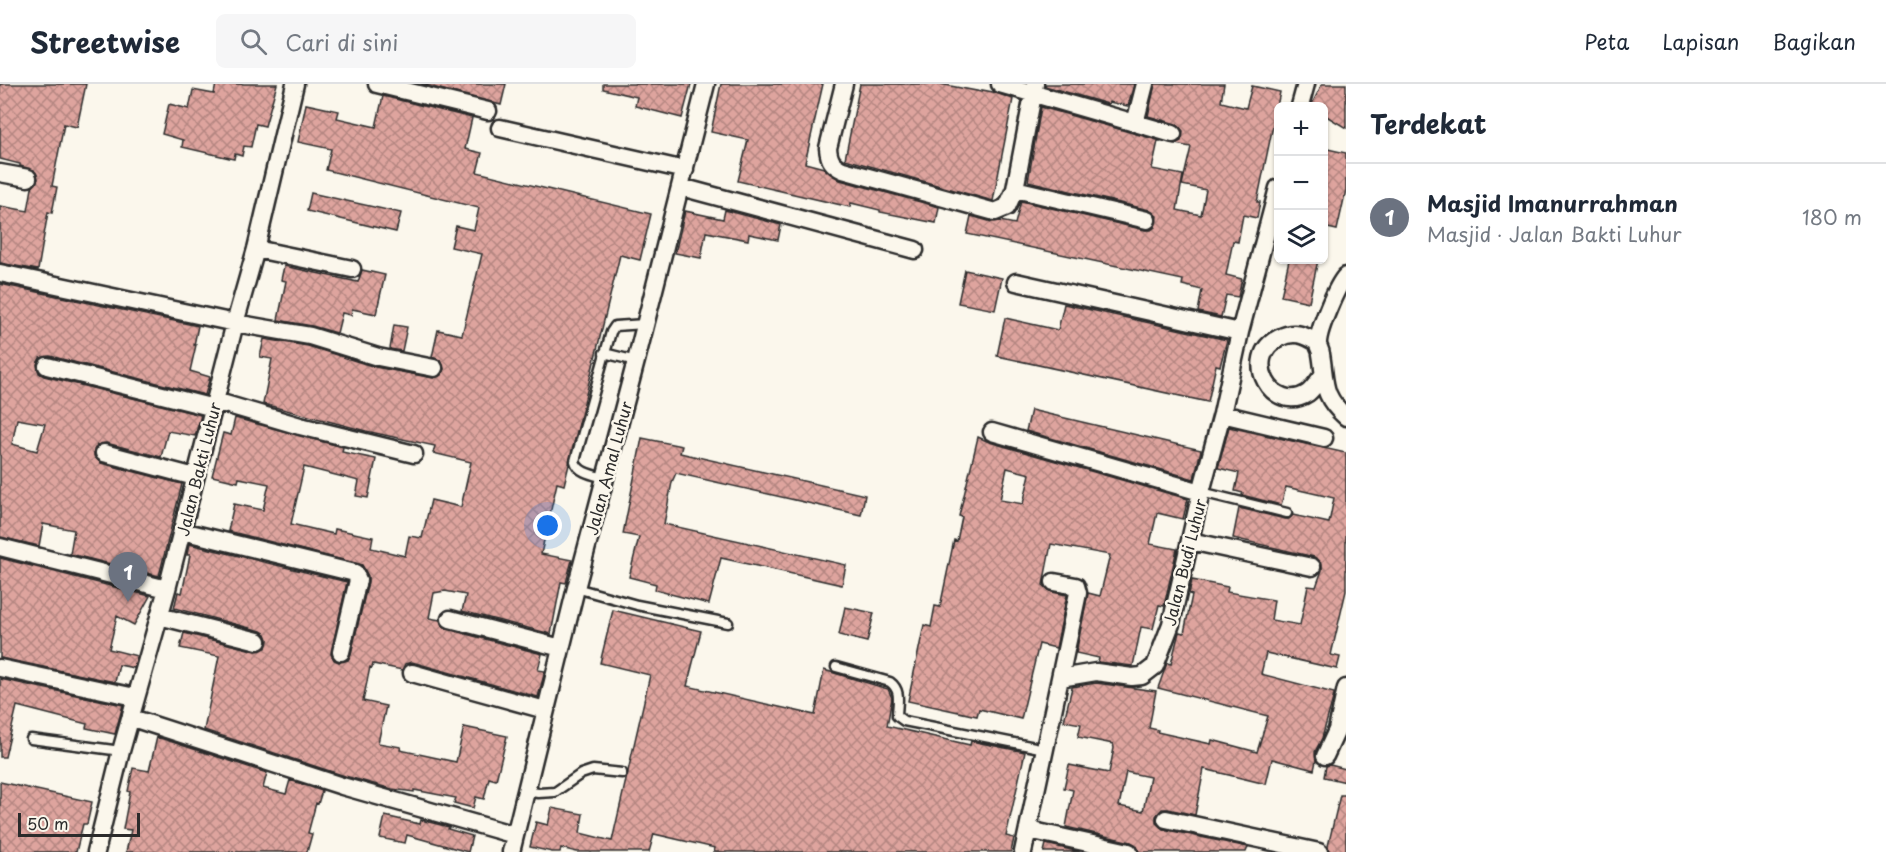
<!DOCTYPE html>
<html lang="id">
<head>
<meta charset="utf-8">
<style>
  :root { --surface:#fff; --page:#f6f6f7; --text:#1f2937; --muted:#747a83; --line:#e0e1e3; --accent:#d1495b }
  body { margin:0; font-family:"Playpen Sans",sans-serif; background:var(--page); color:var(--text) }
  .controls { position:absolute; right:18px; top:18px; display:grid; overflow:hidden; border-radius:9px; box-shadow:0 2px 4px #0004 }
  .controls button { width:54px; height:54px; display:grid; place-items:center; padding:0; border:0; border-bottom:2px solid var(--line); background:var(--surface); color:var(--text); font:30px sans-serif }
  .scale { position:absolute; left:18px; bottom:15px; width:122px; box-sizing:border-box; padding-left:6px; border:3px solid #2b2b2b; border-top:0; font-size:16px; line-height:21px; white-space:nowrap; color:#2b2b2b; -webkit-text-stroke:4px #fbf7ec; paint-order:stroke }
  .you { position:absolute; left:548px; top:442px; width:21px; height:21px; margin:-15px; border:4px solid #fff; border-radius:50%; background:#1a73e8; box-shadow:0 0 0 9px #1a73e833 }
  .badge { display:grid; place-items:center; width:39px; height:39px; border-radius:50%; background:var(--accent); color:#fff; font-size:20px; font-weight:700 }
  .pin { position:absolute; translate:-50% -50px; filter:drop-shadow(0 2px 3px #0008) }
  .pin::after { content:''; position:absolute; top:32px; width:21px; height:18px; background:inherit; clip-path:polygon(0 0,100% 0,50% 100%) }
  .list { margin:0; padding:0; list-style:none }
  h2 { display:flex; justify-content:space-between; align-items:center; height:78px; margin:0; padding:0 24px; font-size:26px }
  h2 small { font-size:20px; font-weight:400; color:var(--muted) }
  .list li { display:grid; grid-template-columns:39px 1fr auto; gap:18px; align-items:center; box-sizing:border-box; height:108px; padding:0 24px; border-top:2px solid var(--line) }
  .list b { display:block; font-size:22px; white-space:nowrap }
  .list p { margin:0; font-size:20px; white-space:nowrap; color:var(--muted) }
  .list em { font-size:20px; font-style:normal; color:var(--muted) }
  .icon { flex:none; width:33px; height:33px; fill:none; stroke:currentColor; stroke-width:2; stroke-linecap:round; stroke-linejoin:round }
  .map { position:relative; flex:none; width:1346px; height:768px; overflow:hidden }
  header { display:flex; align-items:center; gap:36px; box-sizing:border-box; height:84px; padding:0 30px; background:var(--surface); border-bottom:2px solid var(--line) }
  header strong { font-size:28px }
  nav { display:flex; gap:33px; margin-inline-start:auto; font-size:21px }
  .search { width:420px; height:54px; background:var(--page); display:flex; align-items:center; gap:15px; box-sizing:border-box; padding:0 21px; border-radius:9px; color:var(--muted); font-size:22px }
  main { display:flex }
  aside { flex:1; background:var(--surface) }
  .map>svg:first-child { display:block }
  .building { fill:url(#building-cross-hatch); stroke:#2b2b2b; stroke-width:1.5; fill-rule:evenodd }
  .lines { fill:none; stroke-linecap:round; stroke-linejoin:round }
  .service-casing { stroke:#2b2b2b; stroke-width:13 }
  .minor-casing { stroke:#2b2b2b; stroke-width:21 }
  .service { stroke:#fbf7ec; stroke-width:8 }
  .minor { stroke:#fbf7ec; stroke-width:16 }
  .labels { text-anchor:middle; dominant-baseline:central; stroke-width:5; stroke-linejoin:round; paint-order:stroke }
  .street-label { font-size:16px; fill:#2b2b2b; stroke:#fbf7ec }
</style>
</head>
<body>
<header>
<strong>Streetwise</strong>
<div class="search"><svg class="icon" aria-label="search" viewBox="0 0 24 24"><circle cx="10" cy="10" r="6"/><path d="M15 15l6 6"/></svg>Cari di sini</div>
<nav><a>Peta</a><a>Lapisan</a><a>Bagikan</a></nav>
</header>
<main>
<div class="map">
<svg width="1346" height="768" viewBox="0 0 1346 768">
  <defs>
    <pattern id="building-cross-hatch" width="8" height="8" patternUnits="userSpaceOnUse" patternTransform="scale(1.5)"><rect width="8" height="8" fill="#dea49e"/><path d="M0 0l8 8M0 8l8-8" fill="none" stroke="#b48681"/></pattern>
  </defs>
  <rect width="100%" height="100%" fill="#fbf7ec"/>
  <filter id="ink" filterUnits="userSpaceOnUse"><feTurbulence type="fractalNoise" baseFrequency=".0167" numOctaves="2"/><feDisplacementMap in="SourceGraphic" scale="12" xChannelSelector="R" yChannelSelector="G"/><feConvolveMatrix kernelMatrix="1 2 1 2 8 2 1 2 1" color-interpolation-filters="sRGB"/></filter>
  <g filter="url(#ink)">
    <path class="building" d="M0,0h86l-9,43 -13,-3 -12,62 5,1 -5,26 -4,-1 -10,58 -38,-7v-57l28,5 4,-23 6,-9 -4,-9 -14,-4v-2l-20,-5z
      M216,0h61l-12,42 -9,-2 -5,23 -7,-1 -2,10 -7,-2 -1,5 -52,-12 1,-7 -21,-6 7,-30 20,5 4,-19 21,4z
      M421,0h85l-5,21z
      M603,0h88l-9,34 -47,-12 2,-9 -34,-8z
      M721,0h102l-18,79 19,5 16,12 99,27 -3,16 -56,-11v-2l-29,-7 -1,4 -112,-26 10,-41 -37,-8z
      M860,0h80l42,8v-2l11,2 20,7 -20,102 -148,-42z
      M1045,0h89l-6,22 -19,-4 -1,2 -63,-18z
      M1155,0h69l-3,18 25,6 6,-22 28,6 -23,110h3l-3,16 -14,-3 -5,27 -5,-1 -7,34 16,4 -4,18 -12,-2 -5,22 -23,-5 4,-22 -20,-5 1,-5 -216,-46 4,-18 21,6 8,-1 15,3 6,-23 124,29h6l4,-3 2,-11 -8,-6 -121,-29 13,-74 120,34h-3l-6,28 31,6 -6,35 24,5 5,-25 -24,-5 9,-38 -16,-3 6,-3 2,-10 -7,-7 -28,-8z
      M1322,0h24v44l-23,-14v-8h-12z
      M383,12l89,22 -7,31 17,4 -5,19 174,42 -11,46 -20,-5 -56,230 -7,-2 -16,71 31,6 -6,23 -5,-1 -10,52 -89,-23 4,-16 -21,-4 -11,2 -5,25 11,2 2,6 5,3 95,25 -4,16 7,1 -7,26 -126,-35 -7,2 -3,6 -29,-6 -1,4 -2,-1 -7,34 23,5 -8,37 23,4 -1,3 56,12 8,-35 43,9 -11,44 -7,-2 -5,21 -8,-2 -3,11 -19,-5 2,-5 -42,-8v2l-22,-3 -47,-13 -141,-46 15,-74 -39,-8 4,-15 72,18 10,-3 2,-9 -2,-5 -5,-3 -87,-23 4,-16 4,1 8,-38h-3l2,-11 158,38 -16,72 3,6 5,2 9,-2 3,-6 17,-72v-6l-6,-11 -134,-34 6,-27 29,6 6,-26 -30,-6 -1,4 -26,-6 11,-43 8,2 4,-17 108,29 -1,5 34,7 -8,39 -12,-2 3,-15 -55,-14 -13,57 43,10 1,-5 38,8 -2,11 34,8 4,-20 13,2 9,-38 30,7 10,-45 -38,-9 2,-7 -69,-15 -103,-27 9,-45 -12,-2 4,-18 44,7 67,21 58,11 8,-3 3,-6 -3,-8 -9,-4 6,-27 24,5 20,-81 -31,-7 5,-21 18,4 5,-22 -153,-38 5,-21 -33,-7 8,-38 33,7 -2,7 39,9z
      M1323,64l23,5v37l-9,40 -14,-3z
      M311,109l90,20 -5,19 -89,-21z
      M725,126l56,15 -3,15 -29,-6 -1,6 -42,-8 -5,26 -26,-5 10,-42 38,8z
      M1289,176h29l-9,42 -28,-6z
      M284,182l74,16 4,-12 23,5 -9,39 -24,-5 -1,6 -9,-2 -5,20 -25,-7 -34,-6 8,-39 -5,-1z
      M965,186l37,8 -7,32 -37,-7z
      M0,200l198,42 -4,19h2l-6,26 20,6 -5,18 -155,-39 -10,2 -3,6 2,9 5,3 157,39 -6,21 -27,-5 -7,26 -55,-14 -9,2 -3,5v6l7,7 81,21 -23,92 -89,-22 4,-24 -31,-6 -4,22 -39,-9zM17,335l28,5 -8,27 -25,-7z
      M1064,220l163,36 -7,26 -4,-1 -8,37 -211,-46 8,-38 53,12z
      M394,241l13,2 -5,24 -12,-2z
      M1031,326l170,40 -7,29 -168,-48z
      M1229,343l117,26v138l-15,64 9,2 -3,12 -71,-16 -5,21 73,19v2l-12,43 -7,14 1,9 -2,9 -42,-11 -6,25 -62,-15 -9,46 -27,-6h-6l-6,7v7l7,6 85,18 -2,5h-107l-3,-7 -5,-3 -65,-15 7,-37 -9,-2 5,-23 40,8 5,-25 -1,-4 -35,-7 3,-13 -17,-3 8,-34 24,-4 60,8 -7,37 9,2 -1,2 54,12 1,-4 45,12 11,-36 -110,-28 9,-25 4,1 8,-32 5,1 8,-38 -3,-1 3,-14 36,7 -1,5 47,8 -3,20 29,5 8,-39 8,1 6,-17v-7l-8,-6 -81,-19 6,-30 46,11h4l4,-4 36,8 5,-25 -48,-11 -5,18 -39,-10 1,-2 -8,-2 4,-18 -21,-5zM1126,688l24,5 -7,34 -24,-5z
      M978,353l11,5 199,57 -5,20 -26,-6 -7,31 27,5 -13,57 -5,-1 -6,24 -12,-2 -8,39 -35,-4 1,-4 -23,-5 12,-60 12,3 10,-41 -59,-11 -8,41 9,7 15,3 -11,53 -17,-4 -18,75 -42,-10 -2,7 -69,-15 16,-76 7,2 4,-21 5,1 14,-67 3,1 5,-24 -3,-1zM1007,384l23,6 -7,30 -23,-4z
      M642,354l40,8 -2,7 185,42 -4,20 -185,-42 -4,9 -8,42 182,41 -4,20 -121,-27 -12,46 -54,-14 1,-6 -27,-7 10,-40 -16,-3z
      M0,474l150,38 -16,29 -17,-9 -8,33 28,7 -3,12 -15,-3 -4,17 -115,-24z
      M845,523l29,6 -7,29 -28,-7z
      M613,526l88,21 -14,55 128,29 9,-45 64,19 4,9 -5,28 83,19 1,-4 54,11 -19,84 8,2 -3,14h-297l1,-4 -61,-14 -5,18h-72l-16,-4 -1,4h-8l-22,-5 6,-25 12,3 4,-17 31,6 -3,19 32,8 38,-166 -50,-12z
      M0,595l123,26 -8,29 -29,-6 1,-4 -70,-18 -12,51h-5z
      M157,653l110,36 -4,15 23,6 4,-14 32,11 -4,13 -2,-1 -8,30 4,1 -5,18h-181l5,-22 -8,-1 7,-37 -2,-1 5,-23 16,3z
      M1330,681l16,4v13l-22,-5 2,-11z
      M0,698l92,20 -5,22h-4l-7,28h-76z
      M1340,711h6v57h-17l-1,-6z
      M385,732l35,8 1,-4 28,7 -1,2 24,7 -4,16 -61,-17 -2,8 -25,-5z
      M1046,760l34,8h-36z"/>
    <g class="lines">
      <defs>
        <path id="service" d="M604,269l32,8
          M605,394c-11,-3 -27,-5 -30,-17l36,-129 4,-6 30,-2
          M1201,408l86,21
          M576,504l61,17 91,18
          M836,583l54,15c12,9 7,21 7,34l7,5 141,28
          M31,655l90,12
          M526,707l12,2 17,-1 26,-18 12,-4 29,3"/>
        <path id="minor" d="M377,0l111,27
          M844,0l-16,64c1,12 4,17 15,22l152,42 12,-5 8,-18 20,-105
          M1000,0l173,50
          M1300,22l6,-22
          M1135,39l10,-39
          M500,44l185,42
          M0,89l28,5
          M681,103l234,63
          M1015,105l132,31
          M256,165l96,20
          M0,189l235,50 75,13 68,21 56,11
          M1346,192c-9,9 -29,56 -28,69 1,3 3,6 3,9 5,29 0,41 25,63
          M1016,198l224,50
          M1318,259c-13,-8 -24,-13 -39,-5 -39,19 -6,78 29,55 6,-5 10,-12 15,-18
          M47,282l167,42
          M215,317l85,25 114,28
          M1222,330l102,24
          M992,348l209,60
          M104,369l91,24
          M182,447l173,42 3,7 -17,72
          M1190,457l122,26
          M0,463l167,42
          M1054,498l22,4 2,7 -18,85
          M159,532l99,25
          M450,535l111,29
          M0,584l135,29
          M412,589l133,37
          M132,634l210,68 173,49
          M1325,672l12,-26 9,-42
          M1166,735l153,33
          M1029,746l100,22
          M96,768l25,-101 46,-162 68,-266 21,-74 39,-165
          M511,768l65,-264 60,-227 70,-277
          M1023,768l37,-174 36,-6 36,5 10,-1 13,-10 16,-42 30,-132 21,-78 18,-82 38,-144"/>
      </defs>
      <use href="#service" class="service-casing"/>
      <use href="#minor" class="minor-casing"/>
      <use href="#service" class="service"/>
      <use href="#minor" class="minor"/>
    </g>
  </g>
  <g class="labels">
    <g class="street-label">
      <text transform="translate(608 384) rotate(-75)">Jalan Amal Luhur</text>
      <text transform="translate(198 385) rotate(-76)">Jalan Bakti Luhur</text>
      <text transform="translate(1184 478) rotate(-76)">Jalan Budi Luhur</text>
    </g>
  </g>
</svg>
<div class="controls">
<button>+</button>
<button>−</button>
<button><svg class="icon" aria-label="layers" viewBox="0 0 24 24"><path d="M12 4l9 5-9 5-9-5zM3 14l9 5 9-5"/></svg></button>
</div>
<div class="scale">50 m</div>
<div class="you"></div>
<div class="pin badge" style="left:128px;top:518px;background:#6b7280">1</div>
</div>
<aside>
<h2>Terdekat<small></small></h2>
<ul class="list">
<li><span class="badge" style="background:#6b7280">1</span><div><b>Masjid Imanurrahman</b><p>Masjid · Jalan Bakti Luhur</p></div><em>180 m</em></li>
</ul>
</aside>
</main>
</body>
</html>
